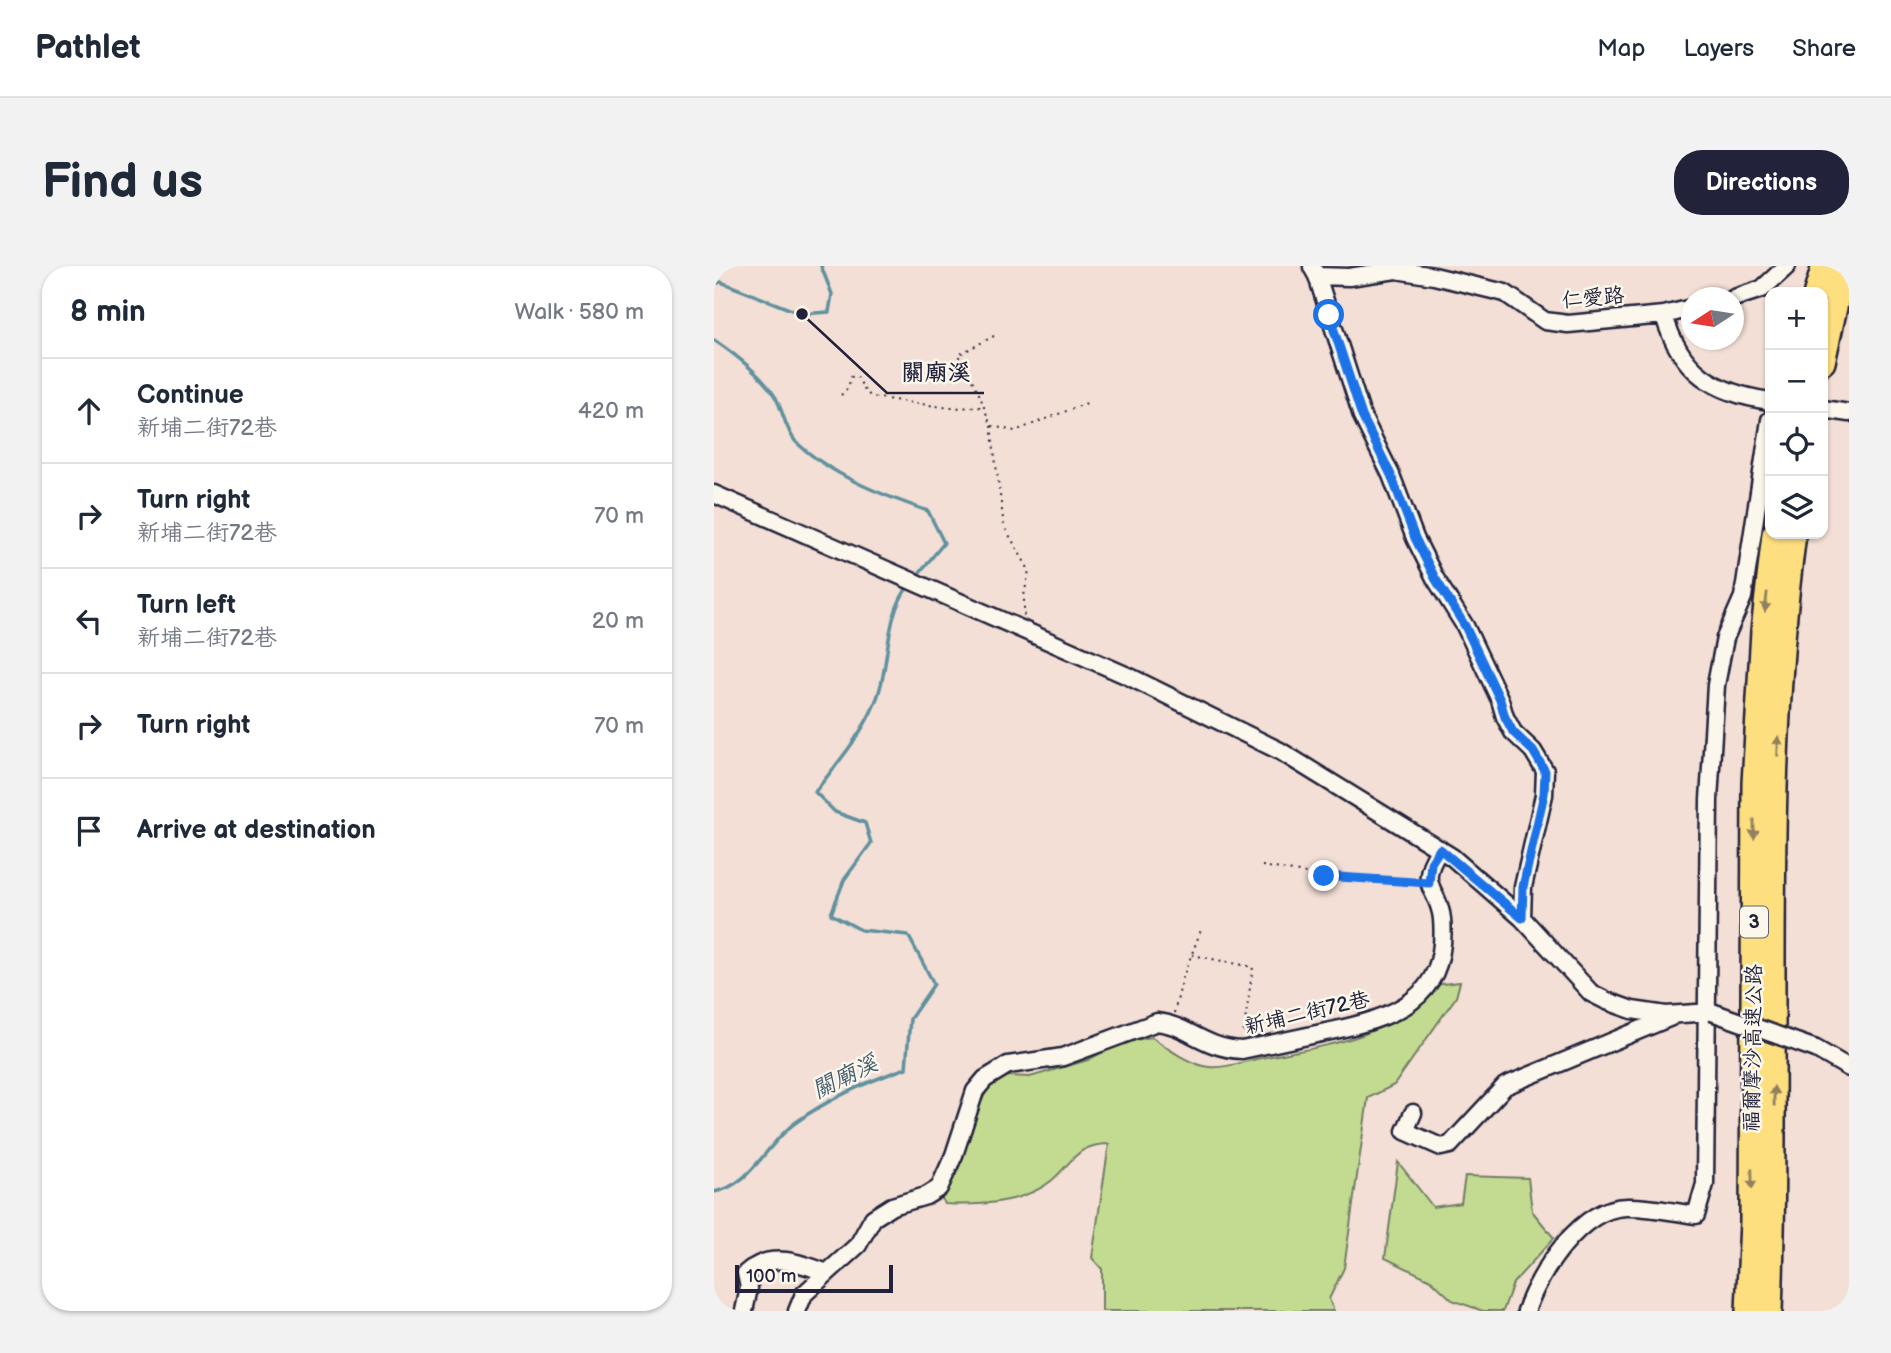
<!DOCTYPE html>
<html lang="en">
<head>
<meta charset="utf-8">
<style>
  :root { --surface:#fff; --page:#f2f2f3; --text:#1f2937; --muted:#747a83; --line:#e0e1e3; --accent:#22223b }
  body { margin:0; font-family:"Balsamiq Sans","LXGW WenKai TC",sans-serif; background:var(--page); color:var(--text) }
  .controls { position:absolute; right:21px; top:21px; display:grid; overflow:hidden; border-radius:14px; box-shadow:0 2px 5px #0004 }
  .controls button { width:63px; height:63px; display:grid; place-items:center; padding:0; border:0; border-bottom:2px solid var(--line); background:var(--surface); color:var(--text); font:35px sans-serif }
  .compass { position:absolute; left:967px; top:21px; width:63px; height:63px; border-radius:50%; background:var(--surface); box-shadow:0 2px 5px #0004; rotate:258deg }
  .scale { position:absolute; left:21px; bottom:18px; width:158px; box-sizing:border-box; padding-left:7px; border:4px solid #22223b; border-top:0; font-size:19px; line-height:24px; white-space:nowrap; color:#22223b; -webkit-text-stroke:5px #fbf7ec; paint-order:stroke }
  .stop { position:absolute; width:21px; height:21px; margin:-16px; border:5px solid #1a73e8; border-radius:50%; background:#fff }
  .stop.end { background:#1a73e8; border-color:#fff; box-shadow:0 2px 7px #0008 }
  .list { margin:0; padding:0; list-style:none }
  h2 { display:flex; justify-content:space-between; align-items:center; height:91px; margin:0; padding:0 28px; font-size:30px }
  h2 small { font-size:23px; font-weight:400; color:var(--muted) }
  .list li { display:grid; grid-template-columns:46px 1fr auto; gap:21px; align-items:center; box-sizing:border-box; height:105px; padding:0 28px; border-top:2px solid var(--line) }
  .list b { display:block; font-size:26px; white-space:nowrap }
  .list p { margin:0; font-size:23px; white-space:nowrap; color:var(--muted) }
  .list em { font-size:23px; font-style:normal; color:var(--muted) }
  .icon { flex:none; width:38px; height:38px; fill:none; stroke:currentColor; stroke-width:2; stroke-linecap:round; stroke-linejoin:round }
  .map { position:relative; flex:none; width:1135px; height:1045px; overflow:hidden; border-radius:28px }
  header { display:flex; align-items:center; gap:42px; box-sizing:border-box; height:98px; padding:0 35px; background:var(--surface); border-bottom:2px solid var(--line) }
  header strong { font-size:33px }
  nav { display:flex; gap:38px; margin-inline-start:auto; font-size:24px }
  .intro { display:flex; align-items:center; justify-content:space-between; box-sizing:border-box; height:168px; padding:0 42px }
  h1 { margin:0; font-size:49px }
  .button { padding:18px 32px; border-radius:28px; background:var(--accent); color:#fff; font-size:24px; font-weight:700 }
  main { display:flex; gap:42px; padding:0 42px }
  aside { flex:1; background:var(--surface); border-radius:28px; box-shadow:0 2px 5px #0004 }
  .map>svg:first-child { display:block }
  .green { fill:#c3db91; stroke:#727e66; stroke-width:2 }
  .lines { fill:none; stroke-linecap:round; stroke-linejoin:round }
  .stream { stroke:#60919f; stroke-width:3.5 }
  .minor-casing { stroke:#22223b; stroke-width:21 }
  .highway-casing { stroke:#22223b; stroke-width:28 }
  .path { stroke:#22223b; stroke-width:2; stroke-dasharray:2 5; stroke-linecap:butt }
  .minor { stroke:#fbf7ec; stroke-width:16 }
  .highway { stroke:#fedf80; stroke-width:23 }
  .minor-bridge-casing { stroke:#22223b; stroke-width:21; stroke-linecap:butt }
  .minor-bridge { stroke:#fbf7ec; stroke-width:16 }
  .oneway { fill:#90805e }
  .route { stroke:#1a73e8; stroke-width:9 }
  .labels { text-anchor:middle; dominant-baseline:central; stroke-width:5; stroke-linejoin:round; paint-order:stroke }
  .shield { fill:#fbf7ec; stroke:#636270; stroke-width:2 }
  .shield-label { font-size:19px; font-weight:bold; fill:#22223b }
  .street-label { font-size:21px; fill:#22223b; stroke:#fbf7ec }
  .water-label { font-size:23px; font-style:italic; fill:#415a6d; stroke:#fbf7ec }
  .leader { fill:none; stroke:#22223b; stroke-width:2.5 }
  .callout-dot { fill:#22223b; stroke:#fbf7ec; stroke-width:2.5 }
  .callout-label { font-size:23px; text-anchor:middle; font-weight:bold; fill:#22223b; stroke:#fbf7ec; stroke-width:5; stroke-linejoin:round; paint-order:stroke }
</style>
</head>
<body>
<header>
<strong>Pathlet</strong>
<nav><a>Map</a><a>Layers</a><a>Share</a></nav>
</header>
<div class="intro"><h1>Find us</h1><a class="button">Directions</a></div>
<main>
<aside>
<h2>8 min<small>Walk · 580 m</small></h2>
<ul class="list">
<li><svg class="icon" aria-label="ahead" viewBox="0 0 24 24"><path d="M12 20V5M6 11l6-6 6 6"/></svg><div><b>Continue</b><p>新埔二街72巷</p></div><em>420 m</em></li>
<li><svg class="icon" aria-label="right" viewBox="0 0 24 24"><path d="M7 20v-9h11M14 6l5 5-5 5"/></svg><div><b>Turn right</b><p>新埔二街72巷</p></div><em>70 m</em></li>
<li><svg class="icon" aria-label="left" viewBox="0 0 24 24"><path d="M17 20v-9H6M10 6l-5 5 5 5"/></svg><div><b>Turn left</b><p>新埔二街72巷</p></div><em>20 m</em></li>
<li><svg class="icon" aria-label="right" viewBox="0 0 24 24"><path d="M7 20v-9h11M14 6l5 5-5 5"/></svg><div><b>Turn right</b></div><em>70 m</em></li>
<li><svg class="icon" aria-label="arrive" viewBox="0 0 24 24"><path d="M6 21V4h12l-3 4 3 4H6"/></svg><div><b>Arrive at destination</b></div></li>
</ul>
</aside>
<div class="map">
<svg width="1135" height="1045" viewBox="0 0 1135 1045">
  <rect width="100%" height="100%" fill="#f3dfd5"/>
  <filter id="ink" filterUnits="userSpaceOnUse"><feTurbulence type="fractalNoise" baseFrequency=".0143" numOctaves="2"/><feDisplacementMap in="SourceGraphic" scale="14" xChannelSelector="R" yChannelSelector="G"/><feConvolveMatrix kernelMatrix="1 2 1 2 8 2 1 2 1" color-interpolation-filters="sRGB"/></filter>
  <g filter="url(#ink)">
    <path class="green" d="M746,716l-4,15 -62,88 -26,13 -24,170 -15,31 5,12h-232v-42l-10,-11 17,-114c-35,1 -35,18 -58,37 -27,22 -73,25 -106,23l-4,-7 14,-25 15,-48 20,-40 16,-8 24,1 58,-17 31,-17 33,-6c15,11 38,28 57,30 15,2 37,-6 52,-9 67,-13 128,-18 173,-73z
      M684,896l35,45 28,-4 4,-27 63,2 4,33 22,27 -41,45 -10,28h-20l-31,-11 -21,-20 -46,-22z"/>
    <g class="lines">
      <path class="stream" d="M0,18l7,-2 81,32 27,-2 3,-18 -11,-28
        M0,74c22,15 48,35 62,58 7,13 10,33 20,44 36,34 86,53 132,69l16,32 -29,35
        M0,926c37,-6 52,-48 81,-69 34,-25 71,-41 111,-55l4,-49 24,-35 -26,-49 -47,-5 -30,-16 13,-34 27,-37 -6,-20 -30,-11 -20,-20c21,-27 47,-57 60,-89 16,-37 8,-86 35,-119"/>
      <defs>
        <path id="minor" d="M598,1l5,9 32,1 47,-7 38,6 71,17 40,28 23,3 96,-9c16,57 50,78 106,86
          M603,10l45,140 29,59 24,63 20,40 30,48 35,74 5,17 8,15 20,19 12,20 -1,24 -21,92 -1,31
          M1020,32l28,-9 25,-23
          M950,49l28,-7
          M1109,143l26,4
          M0,228l416,183 150,74 172,106 70,61 69,75 16,8 25,9 34,5 46,-3
          M1102,783l33,19
          M699,847l-8,18 36,16 9,-2 55,-59 166,-69
          M30,1045l5,-23 -3,-15c24,-22 55,-10 81,0l31,-28 15,-27 19,-12 34,-10 13,-8 15,-33 21,-64 10,-12 23,-14 55,-8 94,-35c31,3 45,26 85,28 28,-6 56,-12 84,-18 67,-14 123,-31 116,-113 -3,-32 -27,-32 -2,-70
          M83,1045l7,-17 23,-21
          M812,1045c13,-38 54,-103 100,-104 22,-1 47,5 70,8l9,-31 4,-384 7,-115 9,-47 18,-41 27,-177"/>
        <path id="highway" d="M1102,26l8,-26
          M1109,96l21,-96
          M1034,1045l4,-90 2,-438 9,-152 11,-97
          M1056,1045c10,-259 -10,-520 24,-777"/>
      </defs>
      <use href="#minor" class="minor-casing"/>
      <use href="#highway" class="highway-casing"/>
      <path class="path" d="M280,70l-36,19 20,36 13,35 13,100 25,44 -5,26v20
        M127,129l7,-7 3,-11 6,-1 9,17 7,4 77,11 33,-1
        M278,160l23,5 72,-28
        M548,600l62,10 90,6
        M478,689l61,12 -10,68
        M460,747l9,-36 18,-47"/>
      <use href="#minor" class="minor"/>
      <use href="#highway" class="highway"/>
      <defs>
        <path id="minor-bridge" d="M998,746l104,37"/>
      </defs>
      <use href="#minor-bridge" class="minor-bridge-casing"/>
      <use href="#minor-bridge" class="minor-bridge"/>
    </g>
    <defs><path id="oneway-solid" d="M-6-.8H1V-3.2L6.5 0L1 3.2V.8H-6Z" transform="scale(1.75)"/></defs>
    <g class="oneway">
      <use href="#oneway-solid" transform="translate(1052 336) rotate(97)"/>
      <use href="#oneway-solid" transform="translate(1064 480) rotate(-88)"/>
      <use href="#oneway-solid" transform="translate(1040 563) rotate(90)"/>
      <use href="#oneway-solid" transform="translate(1060 830) rotate(-91)"/>
      <use href="#oneway-solid" transform="translate(1038 913) rotate(89)"/>
    </g>
  </g>
  <g class="lines" filter="url(#ink)">
    <path class="route" d="M610,610l105,7 2,-20 9,-14 82,69 1,-31 21,-93 1,-23 -12,-20 -20,-19 -8,-15 -5,-17 -35,-74 -30,-48 -20,-40 -24,-63 -29,-59 -33,-101"/>
  </g>
  <g class="labels">
    <rect class="shield" x="1026" y="640.5" width="28" height="31" rx="5"/>
    <g class="shield-label">
      <text x="1040" y="656">3</text>
    </g>
    <g class="street-label">
      <text transform="translate(879 32) rotate(-5)">仁愛路</text>
      <text transform="translate(593 747) rotate(-13)">新埔二街72巷</text>
      <text transform="translate(1039 782) rotate(-89)">福爾摩沙高速公路</text>
    </g>
    <g class="water-label">
      <text transform="translate(131 811) rotate(-26)">關廟溪</text>
    </g>
  </g>
  <path class="leader" d="M88 48L173 127H270"/>
  <circle class="callout-dot" cx="88" cy="48" r="7"/>
  <g class="callout-label">
    <text x="222" y="114">關廟溪</text>
  </g>
</svg>
<div class="controls">
<button>+</button>
<button>−</button>
<button><svg class="icon" aria-label="locate" viewBox="0 0 24 24"><circle cx="12" cy="12" r="6"/><path d="M12 2v4M12 18v4M2 12h4M18 12h4"/></svg></button>
<button><svg class="icon" aria-label="layers" viewBox="0 0 24 24"><path d="M12 4l9 5-9 5-9-5zM3 14l9 5 9-5"/></svg></button>
</div>
<svg class="compass" viewBox="-18 -18 36 36"><path d="M0-13l5 13h-10z" fill="#e53935"/><path d="M0 13l5-13h-10z" fill="#747a83"/></svg>
<div class="scale">100 m</div>
<div class="stop" style="left:615px;top:49px"></div>
<div class="stop end" style="left:610px;top:610px"></div>
</div>
</main>
</body>
</html>
